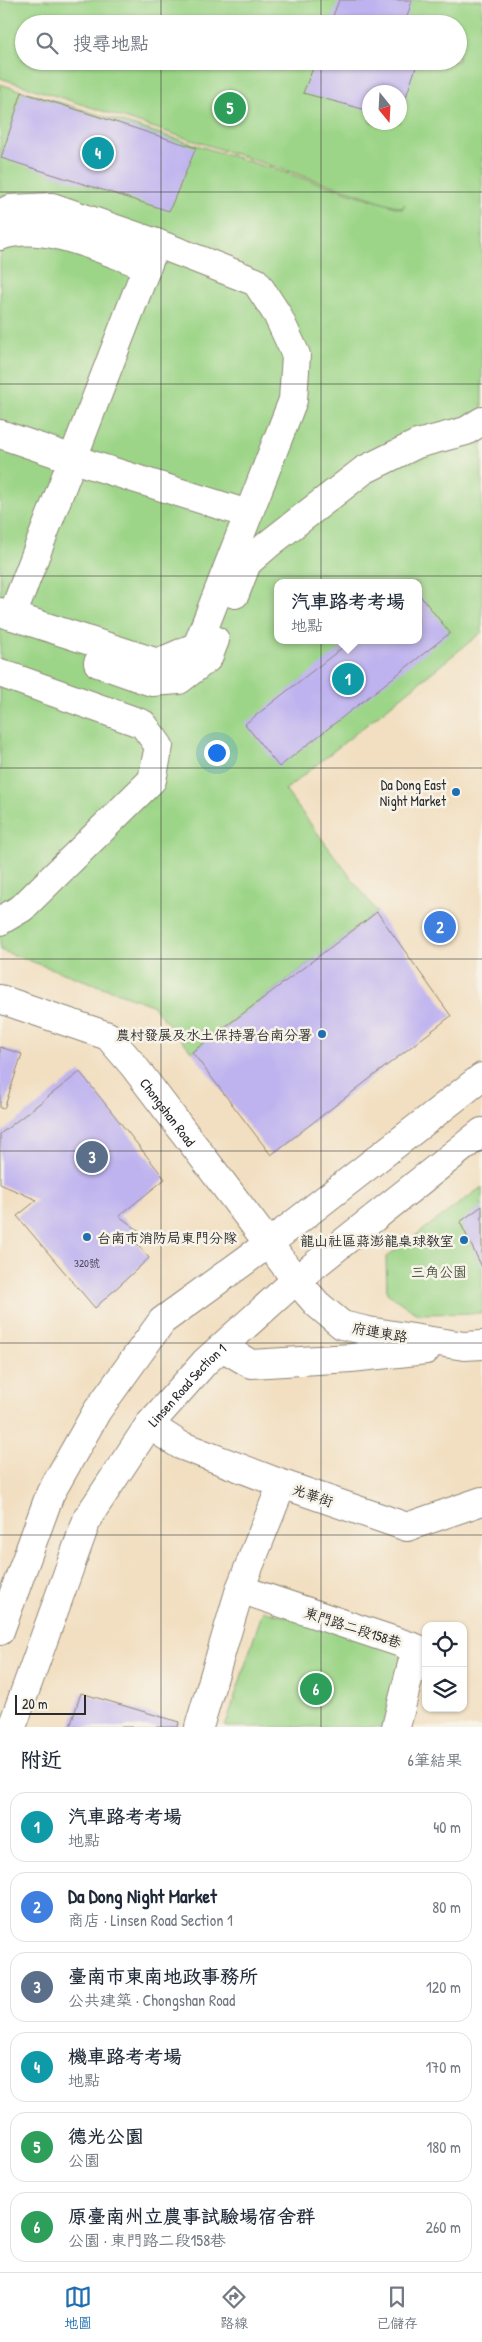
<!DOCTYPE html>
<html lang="zh-TW">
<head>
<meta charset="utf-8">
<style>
  :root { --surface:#fff; --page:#f6f6f7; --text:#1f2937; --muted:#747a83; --line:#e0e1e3; --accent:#1f6fb2 }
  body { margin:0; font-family:"Patrick Hand","LXGW WenKai TC",sans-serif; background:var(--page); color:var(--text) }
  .controls { position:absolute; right:15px; bottom:15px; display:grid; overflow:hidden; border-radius:10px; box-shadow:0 1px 4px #0004 }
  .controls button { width:45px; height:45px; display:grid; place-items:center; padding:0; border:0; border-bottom:1px solid var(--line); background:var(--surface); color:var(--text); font:25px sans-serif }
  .compass { position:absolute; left:362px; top:85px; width:45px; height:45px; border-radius:50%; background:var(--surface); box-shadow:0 1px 4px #0004; rotate:162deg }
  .scale { position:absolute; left:15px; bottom:12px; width:71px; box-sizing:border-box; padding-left:5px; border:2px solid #2b2b2b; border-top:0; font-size:14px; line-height:18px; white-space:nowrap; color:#2b2b2b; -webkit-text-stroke:4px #f7f3e8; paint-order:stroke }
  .you { position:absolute; left:216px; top:752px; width:18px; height:18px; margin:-12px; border:4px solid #fff; border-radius:50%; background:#1a73e8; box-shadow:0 0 0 8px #1a73e833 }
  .badge { display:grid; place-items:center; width:32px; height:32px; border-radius:50%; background:var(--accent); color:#fff; font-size:16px; font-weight:700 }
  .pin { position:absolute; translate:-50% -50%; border:2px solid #fff; box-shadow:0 1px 5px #0006 }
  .popup { position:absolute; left:274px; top:579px; width:148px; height:65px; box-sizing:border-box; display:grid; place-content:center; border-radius:10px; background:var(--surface); filter:drop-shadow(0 1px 4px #0005); font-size:16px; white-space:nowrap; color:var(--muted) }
  .popup b { font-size:19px; color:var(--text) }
  .popup::after { content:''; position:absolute; left:50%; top:100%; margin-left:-10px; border:10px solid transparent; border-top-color:var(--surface) }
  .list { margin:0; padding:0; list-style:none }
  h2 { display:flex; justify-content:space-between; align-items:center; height:65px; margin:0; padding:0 20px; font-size:21px }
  h2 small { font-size:16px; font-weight:400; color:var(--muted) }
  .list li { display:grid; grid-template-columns:32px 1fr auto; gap:15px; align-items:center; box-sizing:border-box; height:70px; margin:0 10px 10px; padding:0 10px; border:1px solid var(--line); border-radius:15px }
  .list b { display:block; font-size:19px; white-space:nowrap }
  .list p { margin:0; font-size:16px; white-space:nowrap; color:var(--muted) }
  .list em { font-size:16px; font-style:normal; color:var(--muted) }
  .icon { flex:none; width:28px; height:28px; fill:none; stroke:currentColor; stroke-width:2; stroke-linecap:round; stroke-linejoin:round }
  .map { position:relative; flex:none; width:482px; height:1727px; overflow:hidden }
  .search { position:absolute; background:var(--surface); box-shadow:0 1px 4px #0004; left:15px; right:15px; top:15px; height:55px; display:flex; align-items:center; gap:12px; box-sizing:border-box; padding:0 18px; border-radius:28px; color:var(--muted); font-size:19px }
  .sheet { height:545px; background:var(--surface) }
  nav { display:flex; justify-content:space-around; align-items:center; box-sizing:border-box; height:70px; border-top:1px solid var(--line); background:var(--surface); font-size:14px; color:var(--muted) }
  nav a { display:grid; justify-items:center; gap:2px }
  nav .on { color:var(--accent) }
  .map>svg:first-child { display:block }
  .green { fill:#9dd588; stroke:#64805a; fill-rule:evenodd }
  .building { fill:#bfb3ef }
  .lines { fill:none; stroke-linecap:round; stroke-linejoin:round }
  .minor-casing { stroke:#8e8576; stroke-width:30 }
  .minor { stroke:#fff; stroke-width:28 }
  .grid { fill:none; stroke:#2b2b2b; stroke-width:1; stroke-opacity:0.55 }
  .poi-dot { fill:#1f6fb2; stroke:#f7f3e8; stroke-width:2 }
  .labels { text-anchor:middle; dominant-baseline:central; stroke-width:5; stroke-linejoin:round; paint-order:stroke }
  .number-label { font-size:11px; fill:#504d5c }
  .poi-label { font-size:14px; fill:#2b2b2b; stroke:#f7f3e8; text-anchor:end }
  .street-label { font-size:14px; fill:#2b2b2b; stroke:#f7f3e8 }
  .park-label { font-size:14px; fill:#485642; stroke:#f7f3e8 }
</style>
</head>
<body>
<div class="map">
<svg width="482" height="1727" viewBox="0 0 482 1727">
  <rect width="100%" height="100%" fill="#f7f3e8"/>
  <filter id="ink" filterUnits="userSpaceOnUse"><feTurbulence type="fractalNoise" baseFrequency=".02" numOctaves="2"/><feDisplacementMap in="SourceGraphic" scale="10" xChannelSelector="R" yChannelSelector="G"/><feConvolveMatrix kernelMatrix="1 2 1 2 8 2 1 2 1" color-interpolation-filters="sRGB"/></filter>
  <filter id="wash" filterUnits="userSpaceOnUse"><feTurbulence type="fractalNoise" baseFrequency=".0096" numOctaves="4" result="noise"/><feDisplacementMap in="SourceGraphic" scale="20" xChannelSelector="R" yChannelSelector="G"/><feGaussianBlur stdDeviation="1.12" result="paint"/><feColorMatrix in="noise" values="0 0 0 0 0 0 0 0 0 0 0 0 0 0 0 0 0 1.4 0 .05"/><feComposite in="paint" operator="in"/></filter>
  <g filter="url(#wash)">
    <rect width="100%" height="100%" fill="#f2dfc1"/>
    <path class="green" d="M0,0h482v632l-197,158 92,122 -185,140 -40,-47 -152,-55v-866l402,125 3,-5 -3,4 -402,-130zM24,24h434v37h-434zM370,92h30v30h-30zM278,583h140v57h-140z
      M482,1187v126l-65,1 -30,-21 -1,-36z
      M263,1610l140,41 -18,76h-160z"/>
    <g id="blocks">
      <path class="building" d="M339,0h73l-7,24h-75z
        M316,61h102l-18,54v-23h-30v19l-67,-18z
        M22,92l174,56 -27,63 -168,-53z
        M418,593l32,40 -171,134 -34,-43 107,-84h66z
        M377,912l74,104 -180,139 -79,-103z
        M0,1047l22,7 -18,55 -4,-1z
        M80,1072l85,107 -46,37 23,17 -7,8 14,17 -54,50 -78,-92 20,-16 -37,-16v-50z
        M482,1206v61l-22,-45z
        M81,1693l98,29 -1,5h-108z"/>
    </g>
  </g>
  <g filter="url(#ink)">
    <use href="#blocks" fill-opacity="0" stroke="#8e8576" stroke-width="1"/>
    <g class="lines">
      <defs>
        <g id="minor">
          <path d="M0,214l10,-5 42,-2 104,36 100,39 21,32 19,41 -3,45 -96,246 -39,17 -158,-51"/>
          <path d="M0,236c45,-16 104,15 147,30"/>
          <path d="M0,434l73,25 175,55"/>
          <path d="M235,594l12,-31 23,-20 94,-73 53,-26 49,-13 16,-10"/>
          <path d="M12,616l144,-373"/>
          <path d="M98,663l54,19 27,-2 29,-22 7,-18"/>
          <path d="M0,673l143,51 16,22 -7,34 -130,128 -22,13"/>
          <path id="s1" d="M0,999l108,37 25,29 163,215 21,24 25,21 26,6 96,15 18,-1"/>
          <path d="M222,1347l29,17 100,-6 75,-8"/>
          <path d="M149,1425l31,20 102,39 125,43 75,-26"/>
          <path d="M240,1589l176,59 -20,79"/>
          <path d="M0,1631l50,-137 47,-83 65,-90 106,-77 214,-167"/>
          <path id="s2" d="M12,1727l76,-210 61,-92 56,-63 91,-82 186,-148"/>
          <path d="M199,1727l41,-138 42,-105"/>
        </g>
      </defs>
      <use href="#minor" class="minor-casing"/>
      <use href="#minor" class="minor"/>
    </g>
  </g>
  <path class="grid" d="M161,0v24M321,0v24M161,61v1666M321,61v1666M0,192h482M0,384h482M0,576h482M0,768h482M0,959h482M0,1151h482M0,1343h482M0,1535h482"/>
  <g class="poi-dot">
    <circle cx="456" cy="792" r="5"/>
    <circle cx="322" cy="1034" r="5"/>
    <circle cx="87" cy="1237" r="5"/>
    <circle cx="464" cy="1240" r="5"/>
  </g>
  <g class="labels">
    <g class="number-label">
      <text x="87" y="1263">320號</text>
    </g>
    <g class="poi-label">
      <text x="446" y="784">Da Dong East<tspan x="446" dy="16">Night Market</tspan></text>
      <text x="312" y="1034">農村發展及水土保持署台南分署</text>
      <text x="97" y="1237" text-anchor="start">台南市消防局東門分隊</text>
      <text x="454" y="1240">龍山社區蔣澎龍桌球教室</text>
    </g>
    <g class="street-label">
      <text stroke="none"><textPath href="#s1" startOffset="211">Chongshan Road</textPath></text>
      <text transform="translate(380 1332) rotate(10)">府連東路</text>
      <text stroke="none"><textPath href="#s2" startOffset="389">Linsen Road Section 1</textPath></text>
      <text transform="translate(313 1495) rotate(19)">光華街</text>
      <text transform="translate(353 1627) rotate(18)">東門路二段158巷</text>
    </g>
    <g class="park-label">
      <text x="439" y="1271">三角公園</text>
    </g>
  </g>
</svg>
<div class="controls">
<button><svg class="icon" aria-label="locate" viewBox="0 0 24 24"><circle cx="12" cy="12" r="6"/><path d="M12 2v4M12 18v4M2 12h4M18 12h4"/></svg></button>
<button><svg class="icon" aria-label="layers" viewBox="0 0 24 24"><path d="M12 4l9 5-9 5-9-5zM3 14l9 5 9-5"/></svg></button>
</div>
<svg class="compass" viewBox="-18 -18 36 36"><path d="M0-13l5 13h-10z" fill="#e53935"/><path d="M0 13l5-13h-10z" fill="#747a83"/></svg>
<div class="scale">20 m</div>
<div class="you"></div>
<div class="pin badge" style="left:348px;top:679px;background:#0f9aa8">1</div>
<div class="popup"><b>汽車路考考場</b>地點</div>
<div class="pin badge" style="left:440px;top:927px;background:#3f7fe0">2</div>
<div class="pin badge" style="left:92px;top:1157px;background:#5c6f8a">3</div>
<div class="pin badge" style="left:98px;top:153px;background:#0f9aa8">4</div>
<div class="pin badge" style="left:230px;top:108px;background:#2e9e5b">5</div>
<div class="pin badge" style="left:316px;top:1689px;background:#2e9e5b">6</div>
<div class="search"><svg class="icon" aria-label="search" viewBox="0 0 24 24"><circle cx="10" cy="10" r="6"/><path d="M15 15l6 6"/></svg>搜尋地點</div>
</div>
<section class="sheet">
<h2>附近<small>6筆結果</small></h2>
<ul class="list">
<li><span class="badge" style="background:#0f9aa8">1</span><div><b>汽車路考考場</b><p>地點</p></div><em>40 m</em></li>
<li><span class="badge" style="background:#3f7fe0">2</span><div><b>Da Dong Night Market</b><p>商店 · Linsen Road Section 1</p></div><em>80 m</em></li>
<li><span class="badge" style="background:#5c6f8a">3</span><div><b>臺南市東南地政事務所</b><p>公共建築 · Chongshan Road</p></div><em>120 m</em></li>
<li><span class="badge" style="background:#0f9aa8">4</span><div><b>機車路考考場</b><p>地點</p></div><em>170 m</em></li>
<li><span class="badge" style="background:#2e9e5b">5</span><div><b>德光公園</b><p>公園</p></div><em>180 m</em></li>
<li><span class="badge" style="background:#2e9e5b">6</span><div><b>原臺南州立農事試驗場宿舍群</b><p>公園 · 東門路二段158巷</p></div><em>260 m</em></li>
</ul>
</section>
<nav>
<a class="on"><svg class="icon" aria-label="map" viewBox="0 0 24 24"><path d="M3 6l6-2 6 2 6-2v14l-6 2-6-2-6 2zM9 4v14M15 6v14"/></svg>地圖</a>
<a><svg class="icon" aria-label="directions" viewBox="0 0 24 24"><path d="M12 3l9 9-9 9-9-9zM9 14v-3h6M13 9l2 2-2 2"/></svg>路線</a>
<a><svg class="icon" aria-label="saved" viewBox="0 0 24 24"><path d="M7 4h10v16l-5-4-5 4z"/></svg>已儲存</a>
</nav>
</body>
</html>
